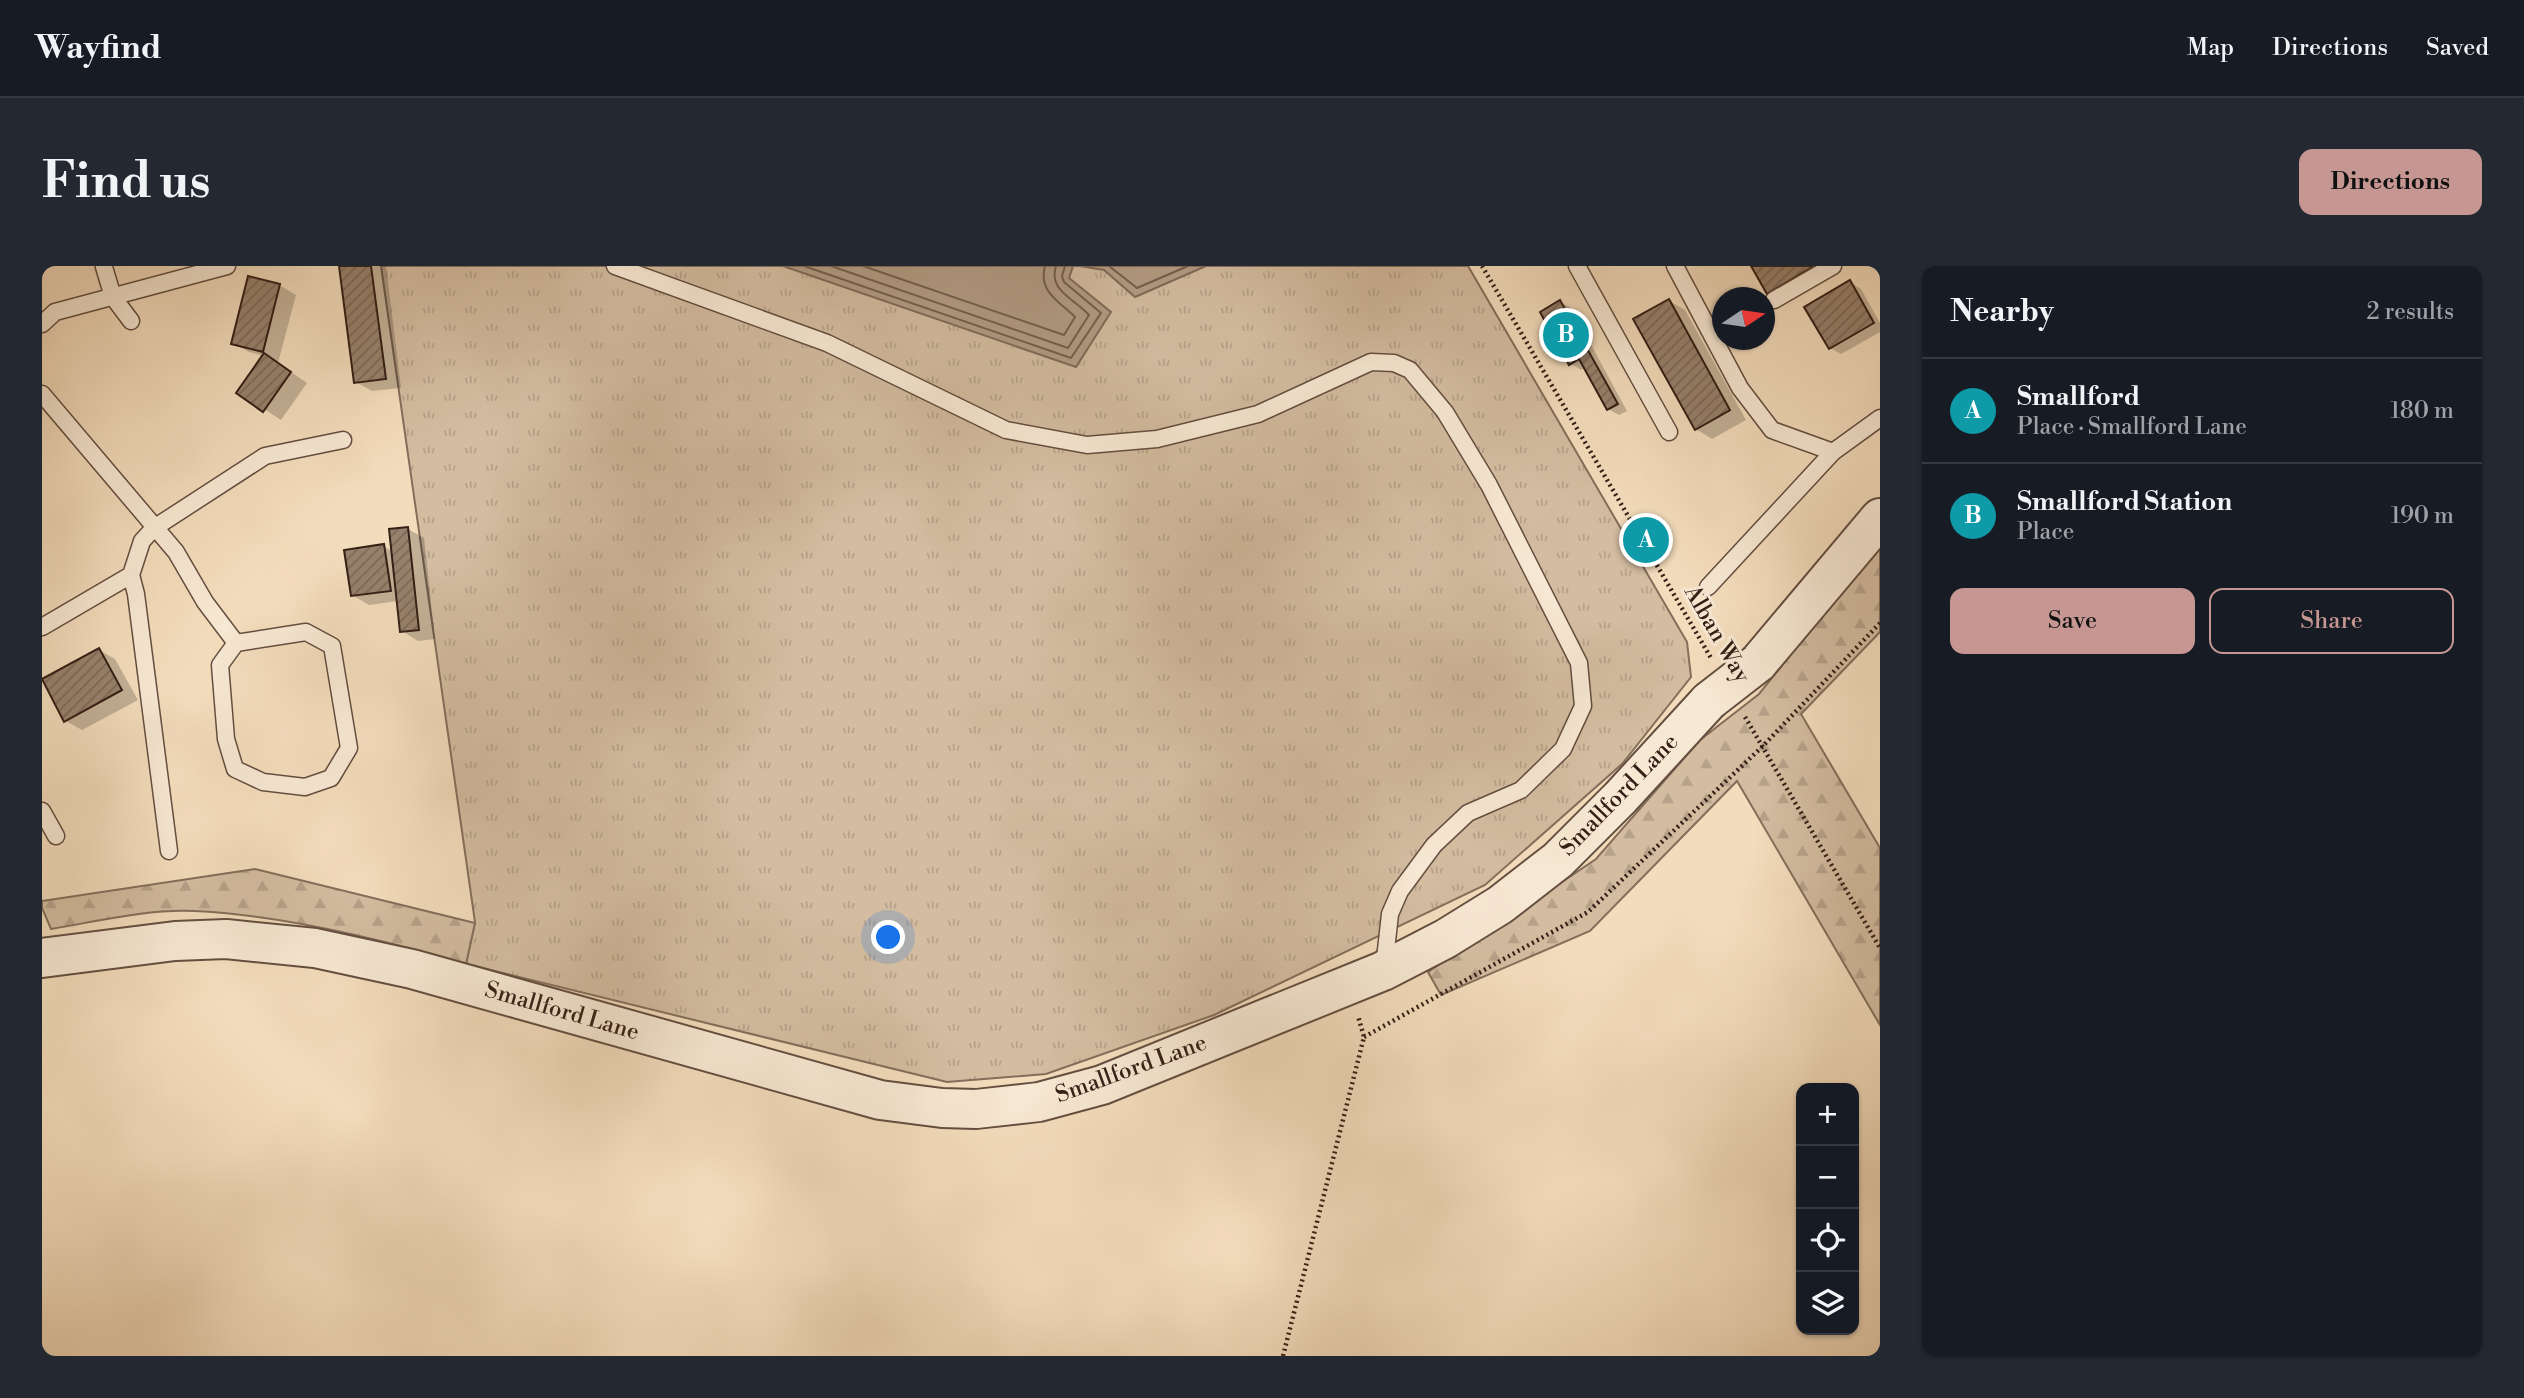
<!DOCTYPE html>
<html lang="en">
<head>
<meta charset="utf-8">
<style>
  :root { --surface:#171b24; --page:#242831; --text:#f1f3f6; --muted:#9ea1a6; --line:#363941; --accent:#c59692 }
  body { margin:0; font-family:"Libre Bodoni",serif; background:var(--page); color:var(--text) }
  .controls { position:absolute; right:21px; bottom:21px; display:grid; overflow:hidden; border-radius:14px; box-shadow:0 2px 5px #0004 }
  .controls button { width:63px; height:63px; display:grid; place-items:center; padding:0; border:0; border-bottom:2px solid var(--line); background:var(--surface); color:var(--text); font:35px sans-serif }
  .compass { position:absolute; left:1670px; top:21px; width:63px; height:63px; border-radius:50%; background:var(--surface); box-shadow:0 2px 5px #0004; rotate:77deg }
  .you { position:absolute; left:847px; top:672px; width:24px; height:24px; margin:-18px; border:5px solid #fff; border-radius:50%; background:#1a73e8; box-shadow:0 0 0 10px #1a73e833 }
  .badge { display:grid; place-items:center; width:46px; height:46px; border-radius:50%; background:var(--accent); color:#fff; font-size:23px; font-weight:700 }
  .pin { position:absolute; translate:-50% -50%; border:4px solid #fff; box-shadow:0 2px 7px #0006 }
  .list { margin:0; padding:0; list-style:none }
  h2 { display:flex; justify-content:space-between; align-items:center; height:91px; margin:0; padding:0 28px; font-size:30px }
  h2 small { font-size:23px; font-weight:400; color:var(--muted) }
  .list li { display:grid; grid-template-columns:46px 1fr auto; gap:21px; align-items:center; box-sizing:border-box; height:105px; padding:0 28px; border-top:2px solid var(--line) }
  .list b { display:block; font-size:26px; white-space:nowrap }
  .list p { margin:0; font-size:23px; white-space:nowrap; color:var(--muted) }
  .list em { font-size:23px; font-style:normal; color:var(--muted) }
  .actions { display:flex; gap:14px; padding:21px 28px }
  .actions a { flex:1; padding:16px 0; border:2px solid var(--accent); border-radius:14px; text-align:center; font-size:24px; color:var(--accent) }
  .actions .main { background:var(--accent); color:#111 }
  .icon { flex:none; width:38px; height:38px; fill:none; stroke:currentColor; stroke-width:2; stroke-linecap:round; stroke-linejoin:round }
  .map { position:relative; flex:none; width:1838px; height:1090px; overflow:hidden; border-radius:14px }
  header { display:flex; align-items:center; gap:42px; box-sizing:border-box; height:98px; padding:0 35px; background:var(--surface); border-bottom:2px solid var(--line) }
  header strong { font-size:33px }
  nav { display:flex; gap:38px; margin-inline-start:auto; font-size:24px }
  .intro { display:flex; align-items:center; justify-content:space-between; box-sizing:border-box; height:168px; padding:0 42px }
  h1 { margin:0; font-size:49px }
  .button { padding:18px 32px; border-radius:14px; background:var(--accent); color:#111; font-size:24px; font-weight:700 }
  main { display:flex; gap:42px; padding:0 42px }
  aside { flex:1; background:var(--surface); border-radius:14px; box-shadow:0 2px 5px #0004 }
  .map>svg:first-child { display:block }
  .grass { fill:url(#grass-tufts); stroke:#846e5b; stroke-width:2 }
  .forest { fill:url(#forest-firs); stroke:#846e5b; stroke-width:2 }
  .water { fill:#b29c84; stroke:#806a58; stroke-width:2 }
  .shadow { fill:#0003 }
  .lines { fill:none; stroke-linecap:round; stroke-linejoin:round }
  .shore { stroke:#735e4d; stroke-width:2 }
  .building { fill:url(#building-hatch); stroke:#341f16; stroke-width:2 }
  .service-casing { stroke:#644e40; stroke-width:19 }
  .tertiary-casing { stroke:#644e40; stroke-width:42 }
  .path { stroke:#341f16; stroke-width:4.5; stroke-dasharray:2 3.5; stroke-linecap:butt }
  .service { stroke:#f7e8d3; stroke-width:16 }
  .tertiary { stroke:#f7e8d3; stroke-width:38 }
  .tertiary-bridge-casing { stroke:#644e40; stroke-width:42; stroke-linecap:butt }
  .tertiary-bridge { stroke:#f7e8d3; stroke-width:38 }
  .labels { text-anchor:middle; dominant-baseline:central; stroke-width:6; stroke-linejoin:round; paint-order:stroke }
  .street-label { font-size:23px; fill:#341f16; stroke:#f7e8d3 }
</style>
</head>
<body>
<header>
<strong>Wayfind</strong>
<nav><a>Map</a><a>Directions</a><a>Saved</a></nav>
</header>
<div class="intro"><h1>Find us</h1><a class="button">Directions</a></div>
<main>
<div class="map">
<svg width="1838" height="1090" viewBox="0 0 1838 1090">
  <defs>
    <pattern id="grass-tufts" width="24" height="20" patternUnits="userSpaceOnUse" patternTransform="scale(1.75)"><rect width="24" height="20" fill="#d3bca0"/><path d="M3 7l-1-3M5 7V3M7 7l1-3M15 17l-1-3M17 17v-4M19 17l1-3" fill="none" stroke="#b6a189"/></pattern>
    <pattern id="forest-firs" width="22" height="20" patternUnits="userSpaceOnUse" patternTransform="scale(1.75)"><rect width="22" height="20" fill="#d3bca0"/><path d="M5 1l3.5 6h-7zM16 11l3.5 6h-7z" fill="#b6a189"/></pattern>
    <pattern id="building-hatch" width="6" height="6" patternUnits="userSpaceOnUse" patternTransform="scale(1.75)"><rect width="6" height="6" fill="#97816c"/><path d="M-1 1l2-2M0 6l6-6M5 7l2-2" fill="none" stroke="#7c6958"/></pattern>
  </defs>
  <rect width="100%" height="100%" fill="#f3dcbc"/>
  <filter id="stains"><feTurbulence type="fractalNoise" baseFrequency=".00286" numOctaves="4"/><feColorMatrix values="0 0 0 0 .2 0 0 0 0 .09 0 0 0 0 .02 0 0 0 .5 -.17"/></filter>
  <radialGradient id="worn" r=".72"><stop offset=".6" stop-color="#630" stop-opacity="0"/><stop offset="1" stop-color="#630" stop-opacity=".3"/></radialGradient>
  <path class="grass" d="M339,0h1087l219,376 4,35 -69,87 -137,121 -271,130 -168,59 -99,8 -481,-118 9,-42z"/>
  <path class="forest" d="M1838,277v89l-79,82 79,134v177l-143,-244 -147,150 -149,64 -13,-23 168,-113 104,-119 59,-46z
    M213,603l220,54 -9,41c-85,-25 -182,-49 -272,-53 -48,-2 -95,10 -143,18l-9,-21v-7z"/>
  <path class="water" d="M741,0h290l-4,12 42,34 -35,55z
    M1038,0h126l-71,31 -31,-27z"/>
  <path class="shadow" d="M298,0h46l15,122 -29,3 -16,-9z
    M1711,0h70l-50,29 -5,-3z
    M1808,16l11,7 19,34v9l-39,22 -11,-6z
    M237,19l17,10 -18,68 29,20 -26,37 -43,-28 26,-36 -15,-4 -16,-9z
    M1627,35l16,9 61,110 -34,19 -16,-10z
    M1518,36l11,6 56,103 -8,4 -11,-6 -23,-42 -4,3 -11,-7z
    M366,263l16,9 11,101 -17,2 -16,-10 -4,-30 -29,4 -17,-10 32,-49 9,6z
    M57,384l16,9 23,41 -56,30 -16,-9z"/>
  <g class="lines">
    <path class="shore" d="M762,0l267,92 30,-45 -37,-31 -2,-6 3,-10
      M789,0l237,82 21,-33c-14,-16 -41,-24 -33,-49
      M821,0l201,69 11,-18c-16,-16 -37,-25 -30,-51
      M1067,0l28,22 51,-22"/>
  </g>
  <path class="building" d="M297,0h32l15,113 -32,4z
    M1709,0h63l-47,28z
    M206,10l32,8 -17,68 -32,-8z
    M1808,14l24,43 -45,26 -25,-42z
    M1627,33l61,111 -35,20 -62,-111z
    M1518,34l58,104 -11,6 -28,-51 -10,6 -29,-53z
    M222,87l27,19 -28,40 -27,-19z
    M366,261l11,103 -19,2 -11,-103z
    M342,278l7,47 -40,5 -7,-46z
    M57,382l23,42 -58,32 -22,-43z"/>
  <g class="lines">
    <defs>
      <path id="service" d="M573,0l212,77 179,87 81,15 70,-6 101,-25 113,-52 23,1 16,7 35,42 44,73 90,178 4,43 -20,43 -42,41 -53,23 -34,32 -34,46 -10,23 -6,54
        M1535,0l92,166
        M1633,0l65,122 32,42 61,22 47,-34
        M62,1l9,30 18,24
        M1732,34l59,-34
        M0,58l13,-12 172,-46
        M0,128l134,158 29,50 31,41
        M89,309l5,19 33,257
        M1666,321l125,-135
        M0,361l89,-52 11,-34 12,-13 111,-72 78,-16
        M264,366l26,14 17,102 -18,30 -26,9 -42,-5 -28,-13 -9,-30 -6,-74 16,-22z
        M0,545l14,25"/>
      <path id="tertiary" d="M1716,397l122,-145
        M0,692l133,-17 51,-2 89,9 97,21 468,131 62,8 34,1 63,-7 63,-17 281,-114 62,-32 55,-34 58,-45 63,-63 88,-96"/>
    </defs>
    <use href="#service" class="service-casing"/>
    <use href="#tertiary" class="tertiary-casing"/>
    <path class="path" d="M1440,0l229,392
      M1703,451l135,231
      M1322,771l224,-125 175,-166 117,-123
      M1241,1090l81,-319 -6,-21"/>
    <use href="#service" class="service"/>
    <use href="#tertiary" class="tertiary"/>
    <defs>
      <path id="tertiary-bridge" d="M1667,435l49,-38"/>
    </defs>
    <use href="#tertiary-bridge" class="tertiary-bridge-casing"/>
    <use href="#tertiary-bridge" class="tertiary-bridge"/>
  </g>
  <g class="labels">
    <g class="street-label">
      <text transform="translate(1675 368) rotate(60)">Alban Way</text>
      <text transform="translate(1577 529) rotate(-46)">Smallford Lane</text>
      <text transform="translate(520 745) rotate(16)">Smallford Lane</text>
      <text transform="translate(1089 803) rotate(-20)">Smallford Lane</text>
    </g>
  </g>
  <rect width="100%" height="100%" filter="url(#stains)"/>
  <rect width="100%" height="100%" fill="url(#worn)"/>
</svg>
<div class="controls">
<button>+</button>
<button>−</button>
<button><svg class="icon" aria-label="locate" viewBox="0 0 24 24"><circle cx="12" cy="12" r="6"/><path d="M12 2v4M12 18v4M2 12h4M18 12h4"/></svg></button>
<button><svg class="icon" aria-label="layers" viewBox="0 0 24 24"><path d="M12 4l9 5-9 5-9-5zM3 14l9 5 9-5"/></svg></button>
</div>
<svg class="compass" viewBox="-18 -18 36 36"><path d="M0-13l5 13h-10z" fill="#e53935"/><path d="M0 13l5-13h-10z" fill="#9ea1a6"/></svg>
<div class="you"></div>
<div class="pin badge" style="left:1604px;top:274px;background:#0f9aa8">A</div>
<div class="pin badge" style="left:1524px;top:69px;background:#0f9aa8">B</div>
</div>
<aside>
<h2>Nearby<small>2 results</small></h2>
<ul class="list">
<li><span class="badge" style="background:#0f9aa8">A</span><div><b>Smallford</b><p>Place · Smallford Lane</p></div><em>180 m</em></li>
<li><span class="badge" style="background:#0f9aa8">B</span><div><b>Smallford Station</b><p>Place</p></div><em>190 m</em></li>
</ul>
<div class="actions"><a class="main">Save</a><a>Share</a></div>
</aside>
</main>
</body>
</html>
